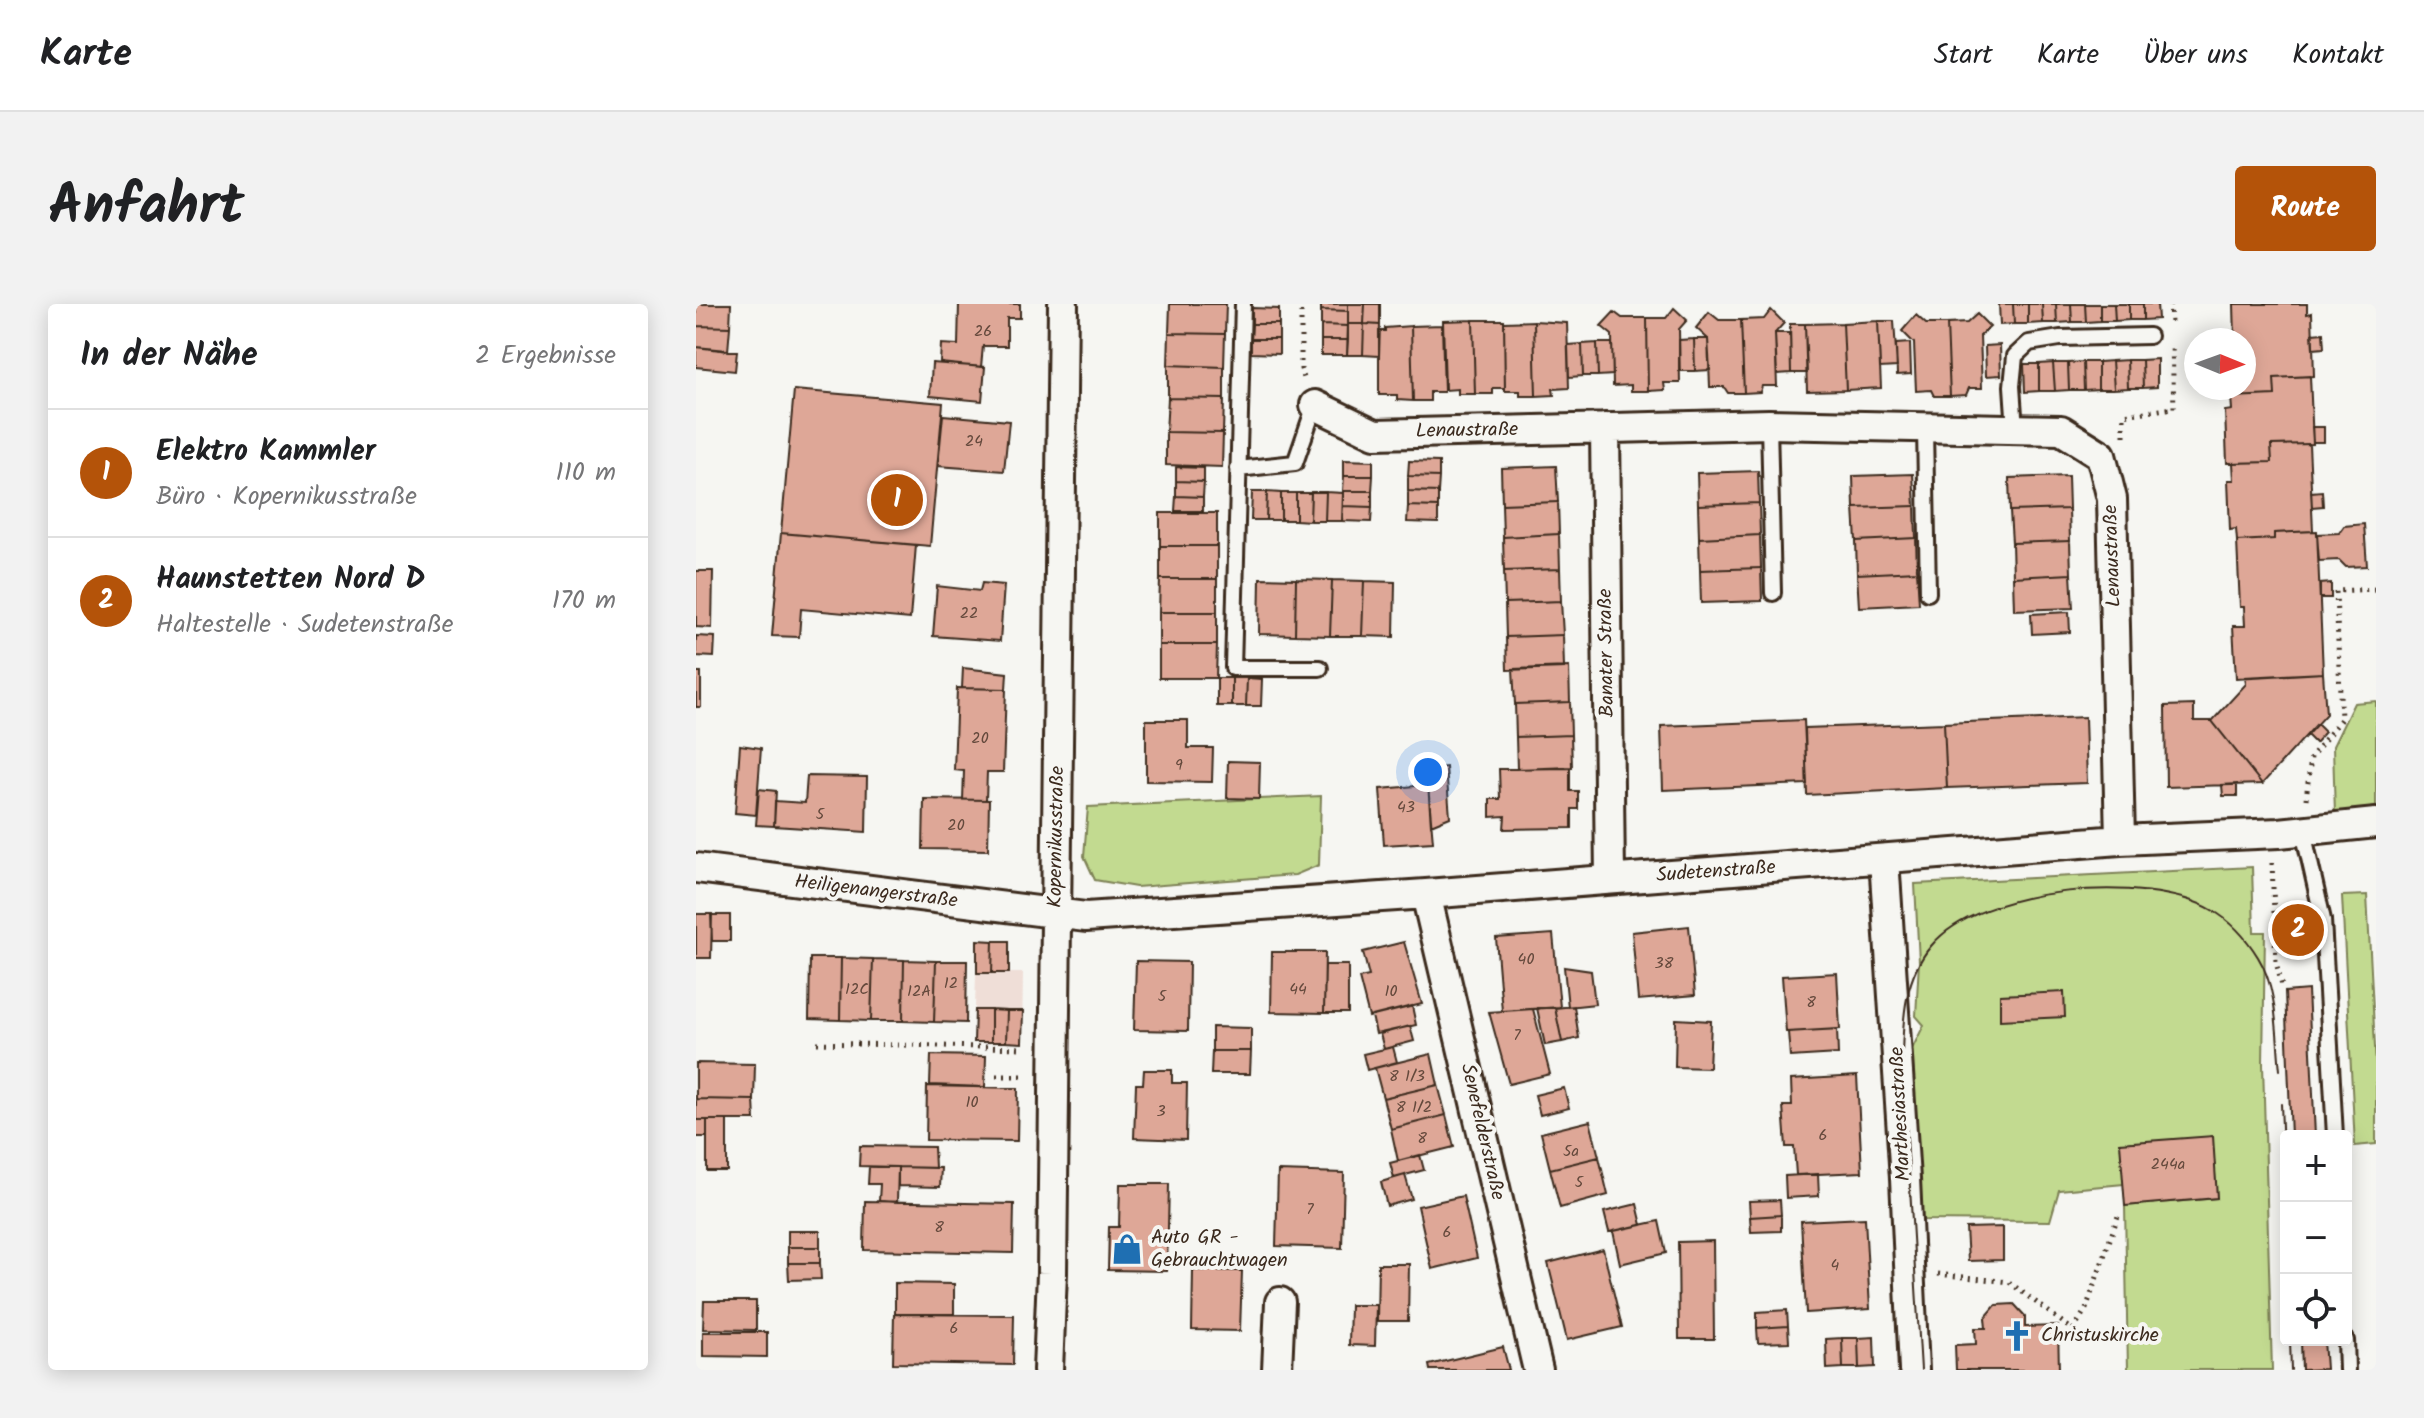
<!DOCTYPE html>
<html lang="de">
<head>
<meta charset="utf-8">
<style>
  :root { --surface:#fff; --page:#f2f2f2; --text:#202124; --muted:#757577; --line:#e0e0e0; --accent:#b45309 }
  body { margin:0; font-family:Kalam,sans-serif; background:var(--page); color:var(--text) }
  .controls { position:absolute; right:24px; bottom:24px; display:grid; overflow:hidden; border-radius:8px; box-shadow:0 4px 20px #0003 }
  .controls button { width:72px; height:72px; display:grid; place-items:center; padding:0; border:0; border-bottom:2px solid var(--line); background:var(--surface); color:var(--text); font:40px sans-serif }
  .compass { position:absolute; left:1488px; top:24px; width:72px; height:72px; border-radius:50%; background:var(--surface); box-shadow:0 4px 20px #0003; rotate:91deg }
  .you { position:absolute; left:732px; top:468px; width:28px; height:28px; margin:-20px; border:6px solid #fff; border-radius:50%; background:#1a73e8; box-shadow:0 0 0 12px #1a73e833 }
  .badge { display:grid; place-items:center; width:52px; height:52px; border-radius:50%; background:var(--accent); color:#fff; font-size:26px; font-weight:700 }
  .pin { position:absolute; translate:-50% -50%; border:4px solid #fff; box-shadow:0 2px 8px #0006 }
  .list { margin:0; padding:0; list-style:none }
  h2 { display:flex; justify-content:space-between; align-items:center; height:104px; margin:0; padding:0 32px; font-size:34px }
  h2 small { font-size:26px; font-weight:400; color:var(--muted) }
  .list li { display:grid; grid-template-columns:52px 1fr auto; gap:24px; align-items:center; box-sizing:border-box; height:128px; padding:0 32px; border-top:2px solid var(--line) }
  .list b { display:block; font-size:30px; white-space:nowrap }
  .list p { margin:0; font-size:26px; white-space:nowrap; color:var(--muted) }
  .list em { font-size:26px; font-style:normal; color:var(--muted) }
  .icon { flex:none; width:44px; height:44px; fill:none; stroke:currentColor; stroke-width:2; stroke-linecap:round; stroke-linejoin:round }
  .map { position:relative; flex:none; width:1680px; height:1066px; overflow:hidden; border-radius:8px }
  header { display:flex; align-items:center; gap:48px; box-sizing:border-box; height:112px; padding:0 40px; background:var(--surface); border-bottom:2px solid var(--line) }
  header strong { font-size:38px }
  nav { display:flex; gap:44px; margin-inline-start:auto; font-size:28px }
  .intro { display:flex; align-items:center; justify-content:space-between; box-sizing:border-box; height:192px; padding:0 48px }
  h1 { margin:0; font-size:56px }
  .button { padding:20px 36px; border-radius:8px; background:var(--accent); color:#fff; font-size:28px; font-weight:700 }
  main { display:flex; gap:48px; padding:0 48px }
  aside { flex:1; background:var(--surface); border-radius:8px; box-shadow:0 4px 20px #0003 }
  .map>svg:first-child { display:block }
  .built { fill:#efded7 }
  .green { fill:#c2da90; stroke:#7e8257; stroke-width:2 }
  .building { fill:#dea797; stroke:#3b2a1e; stroke-width:2 }
  .lines { fill:none; stroke-linecap:round; stroke-linejoin:round }
  .lane-casing { stroke:#3b2a1e; stroke-width:20 }
  .street-casing { stroke:#3b2a1e; stroke-width:34 }
  .path { stroke:#3b2a1e; stroke-width:5; stroke-dasharray:2 6; stroke-linecap:butt }
  .lane { stroke:#f6f6f2; stroke-width:14 }
  .street { stroke:#f6f6f2; stroke-width:28 }
  .tram { stroke:#3b2a1e; stroke-width:2 }
  .labels { text-anchor:middle; dominant-baseline:central; stroke-width:8; stroke-linejoin:round; paint-order:stroke }
  .number-label { font-size:16px; fill:#64493c }
  .street-label { font-size:20px; fill:#3b2a1e; stroke:#f6f6f2 }
  .poi-label { font-size:20px; fill:#3b2a1e; stroke:#f6f6f2; text-anchor:start }
</style>
</head>
<body>
<header>
<strong>Karte</strong>
<nav><a>Start</a><a>Karte</a><a>Über uns</a><a>Kontakt</a></nav>
</header>
<div class="intro"><h1>Anfahrt</h1><a class="button">Route</a></div>
<main>
<aside>
<h2>In der Nähe<small>2 Ergebnisse</small></h2>
<ul class="list">
<li><span class="badge">1</span><div><b>Elektro Kammler</b><p>Büro · Kopernikusstraße</p></div><em>110 m</em></li>
<li><span class="badge">2</span><div><b>Haunstetten Nord D</b><p>Haltestelle · Sudetenstraße</p></div><em>170 m</em></li>
</ul>
</aside>
<div class="map">
<svg width="1680" height="1066" viewBox="0 0 1680 1066">
  <rect width="100%" height="100%" fill="#f6f6f2"/>
  <filter id="ink" filterUnits="userSpaceOnUse"><feTurbulence type="fractalNoise" baseFrequency=".0125" numOctaves="2"/><feDisplacementMap in="SourceGraphic" scale="16" xChannelSelector="R" yChannelSelector="G"/><feConvolveMatrix kernelMatrix="1 2 1 2 8 2 1 2 1" color-interpolation-filters="sRGB"/></filter>
  <g filter="url(#ink)">
    <path class="built" d="M281,636l32,1v32h14l-1,70 -48,-1z"/>
    <path class="green" d="M1680,397v113l-41,1 -2,-69 21,-43z
      M625,492l-2,69 -24,10 -159,12 -41,-7 -11,-24 4,-49z
      M1556,563l2,65h11l-2,132 9,306h-144l-3,-164 92,-8 -5,-62 -88,48 -65,6 -9,31 -134,-1 -4,-171 12,-24 -8,-9 3,-54 -4,-78z
      M1671,591l9,171v78l-21,2 -13,-250z"/>
    <path class="building" d="M0,0h35l-1,23 -34,-1z
      M263,0h61v14h-13v28h-24l-2,21 -41,-4 1,-19 17,1z
      M474,0h56l-1,30 -56,-1z
      M625,0h27v7l-27,-1z
      M652,0h17l-1,20h-16z
      M669,0h15v21l-16,-1z
      M1303,0h14l1,20 -14,1z
      M1317,0h15v20h-14z
      M1332,0h14l1,19 -15,1z
      M1346,0h14l1,19h-14z
      M1360,0h15l1,18 -15,1z
      M1375,0h14l1,18h-14z
      M1389,0h15v17l-14,1z
      M1404,0h14l1,17h-15z
      M1418,0h15v16l-14,1z
      M1433,0h14v16h-14z
      M1447,0h14l1,15 -15,1z
      M1538,0h73v10l5,-1 2,63 -40,2 1,17 -44,2 -4,-9h17v-48h-18l9,-1z
      M556,4l27,1v15h-27z
      M978,4l13,12 -8,9 1,54h-16l1,7 -17,1 -1,-73h19z
      M625,6l27,1v15l-27,-1z
      M1075,6l13,13 -9,10 2,53h-15l-2,6 -16,1 -3,-73 23,-1z
      M918,8l8,6h25l1,73h-17v-6l-18,1 -1,-51 -11,-9z
      M1013,8l10,8h22l3,73h-16l-4,-6h-14l-2,-48 -12,-11z
      M1281,10l13,13 -10,9 2,52h-13l-3,7 -16,1 -3,-72 20,-1z
      M1220,11l10,9h21l3,72h-16l-3,-6 -15,1 -2,-48 -12,-12z
      M777,16h31l1,68h-12v6h-18z
      M777,16l2,74h-17v-5l-13,1 -2,-69z
      M838,17l2,75h-16v-5h-15l-1,-69z
      M838,17l33,2 2,65 -16,1 1,6 -18,1z
      M1182,17l3,67 -35,2 -3,-67z
      M1182,17h16l3,46 -17,1z
      M1147,19l3,67 -39,1 -2,-67z
      M556,20h27v15h-28z
      M652,20h16l-1,31h-16z
      M668,20l16,1 -1,31 -16,-1z
      M1094,20h15l2,49h-16z
      M625,21l27,1v14h-27z
      M746,21l2,67h-14v9h-17l-2,-75z
      M0,22l34,1 -2,24 -32,-4z
      M715,22l2,75 -16,-1v-5h-18v-64h6v-3z
      M473,29l56,1 -1,33 -56,-2z
      M1079,29h15l1,40 -14,1z
      M1627,29l1,15 -11,1 -1,-15z
      M555,35h28v15l-28,-1z
      M998,35l1,32h-16v-31z
      M998,35h14l2,31 -15,1z
      M625,36h27l-1,15h-26z
      M901,39l1,33h-15l-1,-32z
      M901,39h15l1,32 -15,1z
      M1214,39l1,31 -14,1 -1,-31z
      M886,40l1,32 -14,1 -1,-32z
      M1304,41l1,30 -15,1 -1,-30z
      M0,43l41,4 -2,20 -39,-4z
      M1461,55v28l-14,1 -1,-28z
      M1431,56l1,28 -14,1 -2,-28z
      M1431,56h15l1,28h-15z
      M1416,57l2,28h-16v-27z
      M1387,58l1,28h-15l-1,-27z
      M1387,58h15v27l-14,1z
      M236,59l53,4 -3,34 -52,-5z
      M1357,59l2,28h-16v-27z
      M1357,59h15l1,27 -14,1z
      M1328,60h15v27l-14,1z
      M472,61l56,2v32l-56,-1z
      M1614,72l3,68 -42,1 1,17 -45,1 -2,-52 7,-1 -1,-13 44,-2 -1,-17z
      M98,86l149,13 -13,143 -149,-13z
      M472,94l56,1 -1,34 -57,-1z
      M247,111l66,6 -5,50 -66,-5z
      M1616,123h12v15h-11z
      M470,128l57,1 -1,34 -56,-2z
      M1613,140l4,87 -39,2v6l-37,2 -1,-12 -6,1 -2,-50h6l-1,-17 39,-1 -1,-17z
      M648,156l29,1v15h-29z
      M713,157l30,1v15l-31,-1z
      M860,162l2,36 -56,2 -1,-36z
      M480,163l28,1v14l-28,-1z
      M1062,167l1,32 -61,2 -1,-32z
      M1217,170l2,32 -61,2 -1,-32z
      M648,172h29l-1,15h-29z
      M712,172l31,1 -1,15 -30,-1z
      M1372,172l1,33 -59,2 -1,-33z
      M480,177l28,1 -1,15 -27,-1z
      M647,187h29v16l-29,-1z
      M712,187l30,1v15l-30,-1z
      M1626,187l1,15 -11,1 -1,-15z
      M556,188h15l-1,28h-15z
      M571,188l14,1v27h-15z
      M615,188h15l-1,29h-15z
      M630,188l17,1 -1,28h-17z
      M585,189h15v27h-15z
      M600,189h15l-1,28 -14,-1z
      M480,192l27,1v14h-28z
      M862,198l1,32 -56,3 -1,-33z
      M1063,199l1,32 -61,3 -1,-33z
      M647,202l29,1 -1,15 -29,-1z
      M712,202l30,1v16l-31,-1z
      M1219,202l1,32 -60,3 -2,-33z
      M1373,205l1,32 -58,2 -2,-32z
      M464,209h57v33h-57z
      M1668,220l3,42 -21,1 -7,-7 -20,1 -2,-27 22,-1 5,-7z
      M1621,227l6,142 -87,5 -3,-52h12l-1,-19h-4l-3,-66 37,-2v-6z
      M85,229l135,12 -6,74 -109,-10 -2,28 -27,-1z
      M863,230l1,35 -56,2 -1,-34z
      M1064,231l1,33 -61,2 -1,-32z
      M1220,234l1,33 -60,3 -1,-33z
      M1374,237l1,33 -58,3 -1,-34z
      M464,242h57v33h-57z
      M1065,264l1,33 -61,2 -1,-33z
      M864,265l1,32 -56,2 -1,-32z
      M0,267h17l-1,57 -16,-1z
      M1221,267l2,33 -60,3 -2,-33z
      M1375,270l2,34 -59,2 -1,-33z
      M564,274l36,1 -1,56 -36,-1z
      M464,275h57v33h-58z
      M600,275l36,1 -2,56 -35,-1z
      M636,276l32,1 -2,55h-32z
      M668,277l31,1 -1,55 -32,-1z
      M286,279l22,2 -4,56 -67,-5 4,-50 43,5z
      M1635,279v15h-11v-14z
      M865,297l2,34 -57,2 -1,-34z
      M463,308h58v33h-58z
      M1373,308l1,20 -38,2 -1,-20z
      M867,331l1,33 -57,2 -1,-33z
      M0,332l19,1 -1,20 -18,-1z
      M463,341h58l-1,33h-57z
      M873,363l1,35 -55,2 -2,-35z
      M267,364l44,5 -1,16 -44,-1z
      M0,368h5v35h-5z
      M1627,369l3,41 -64,70 -50,-63 34,-37 -1,-7z
      M521,374h15v28h-15z
      M536,374h15l-1,28h-14z
      M551,374l15,1 -1,27h-15z
      M261,384l49,1 -3,83h-16l-1,28h-23l1,-29 -10,-1z
      M874,398l1,33 -55,2 -1,-33z
      M1498,401v16h18l50,63 -96,3 -1,-81z
      M1389,413l2,66 -140,5 -3,-65z
      M450,416h42v28h25l-1,34 -66,-1z
      M1108,416l3,64 -144,6 -2,-64z
      M1248,419l3,65 -140,7 -2,-67z
      M1621,420l8,8 -10,11 -8,-8z
      M875,431l1,32 -55,2 -1,-32z
      M44,441l21,3 -5,67 -21,-2z
      M532,457l32,1 -1,37 -32,-1z
      M750,463l4,50 -19,8 -4,-56z
      M874,464v23h8v18h-6v19l-68,1 1,-13 -15,1v-18h10l-1,-30z
      M111,472l60,1 -1,55 -92,-6 1,-25 30,2z
      M1541,480v12h-14l-1,-11z
      M732,481l5,57 -49,3 -4,-56z
      M63,485l17,2 -2,35 -18,-1z
      M228,495l65,1 -1,50 -65,-1z
      M0,610h16l-1,44h-15z
      M15,611h19v26h-18z
      M993,622l6,69 -57,5 -6,-68z
      M857,630l7,73 -58,4 -6,-73z
      M281,636l16,1 -1,32h-15z
      M297,637h16v32h-17z
      M708,638l18,62 -53,13 -10,-39 10,-2 -6,-24z
      M576,648h53l-1,61 -53,-1z
      M114,654h31l-1,62 -31,-1z
      M145,654l32,1 -2,62 -31,-1z
      M177,655l31,1 -1,61h-32z
      M208,656l32,1 -2,61 -31,-1z
      M240,657h31l-1,62 -32,-1z
      M440,657l53,1 -1,69 -54,-1z
      M629,661h23v48h-24z
      M868,663l27,4 4,33 -27,3z
      M1141,669l3,56 -54,3 -4,-56z
      M1612,686l7,146h-24l-6,-144z
      M1368,688l1,25 -65,3v-25z
      M716,702l4,19 -40,9 -4,-18z
      M878,702l5,32 -17,4 -7,-34z
      M841,704h18l7,34 -17,3z
      M837,705l17,65 -41,10 -20,-72z
      M279,706h16v32h-17z
      M295,706l16,1 -1,31h-15z
      M311,707h16l-1,32 -16,-1z
      M980,715l35,2 -2,47 -34,-1z
      M714,722l4,15 -30,8 -4,-15z
      M516,723l39,1v23h-39z
      M1141,725l1,25 -48,3 -2,-25z
      M697,743l4,15 -30,8 -4,-16z
      M516,747h39l-1,23h-39z
      M735,750l7,31 -55,13 -8,-30z
      M235,751l55,1 -1,31 -55,-2z
      M0,759l59,1 -1,36 -58,-1z
      M448,766h28v13h15l-1,57 -52,-2 2,-54h7z
      M1161,772l5,96 -66,3 -2,-28h-8l-3,-41h9l-1,-26z
      M742,781l8,30 -55,14 -8,-31z
      M231,782l91,2 -1,53 -91,-1z
      M868,784l5,20 -29,7 -5,-20z
      M0,795l58,1 1,20h-59z
      M750,811l8,32 -56,14 -7,-32z
      M0,816h11v17h-11z
      M11,816h20v51h-20z
      M894,817l9,36 -49,12 -9,-36z
      M1517,832l4,62 -92,8 -5,-63z
      M164,842l74,1 1,21 -76,-2z
      M724,851l4,15 -30,8 -4,-15z
      M903,853l9,38 -48,13 -10,-39z
      M173,863h29l-1,35 -18,-1 1,-17h-12z
      M202,863l43,1 -1,19 -42,-1z
      M582,867l66,2 -2,75 -66,-2z
      M1122,870l1,22 -33,2 -1,-22z
      M709,871l7,24 -25,7 -6,-24z
      M424,880h49l-2,87 -59,-1 1,-43h10z
      M767,892l14,62 -45,11 -14,-63z
      M1084,896l1,15 -31,2 -1,-16z
      M169,897l149,3 -1,49 -149,-3z
      M941,900l5,21 -33,7 -5,-20z
      M1085,911v16l-30,1 -1,-15z
      M1169,914l5,91 -64,4 -5,-92z
      M963,917l7,32 -46,11 -7,-33z
      M1307,923v33l-35,1 -2,-33z
      M92,927h32v16h-32z
      M1017,937l1,98h-35l-1,-97z
      M92,943h32v16h-32z
      M907,945l19,78 -55,13 -19,-77z
      M92,959h32l1,16 -32,1z
      M682,960h31l-1,57h-31z
      M497,966l49,1 -2,60 -48,-1z
      M199,979l59,1v30h-59z
      M8,997h52v29l-53,-1z
      M1318,1000l11,12v11l33,-1 1,44h-103l-1,-25 21,-1 -1,-16h11l-1,-10 11,-13z
      M654,1001h26l-1,41 -26,-1z
      M1091,1006l1,16 -31,2v-16z
      M198,1010l120,1 -1,50 -120,-2z
      M1092,1022l1,16 -31,1 -1,-15z
      M7,1028h64v25l-64,-1z
      M1178,1033l1,30 -16,1 -1,-30z
      M1146,1034h16l1,30h-16z
      M1146,1034l1,30 -16,1 -1,-30z
      M1605,1036h23l2,29 -24,1z
      M807,1043l6,23h-79l-1,-5z"/>
    <g class="lines">
      <defs>
        <path id="lane" d="M547,0l-10,364h87
          M1073,120l4,169
          M1229,125l3,164
          M1319,126l-3,-44 3,-30 14,-13 31,-5 89,-2
          M542,165l57,-6 20,-58
          M1607,527l20,89 12,216
          M1650,1036l1,30"/>
        <path id="street" d="M619,101l60,29 394,-10 292,6 40,25 11,44 8,341
          M909,124l5,451
          M1188,555l21,320 9,191
          M0,564l390,49 340,-23 694,-54 159,-7 97,-10
          M730,590l112,476
          M352,1066l4,-97 11,-969
          M581,1066l3,-68"/>
      </defs>
      <use href="#lane" class="lane-casing"/>
      <use href="#street" class="street-casing"/>
      <path class="path" d="M605,0v65l3,9
        M1474,0l1,19
        M1428,132v-21l50,-7 -2,-63
        M1610,495l5,-42 30,-38 -5,-128 40,-2
        M1576,559l4,99 7,28
        M121,739l207,5
        M300,772h27
        M1242,970l71,8 64,48 13,-21 32,-93"/>
      <use href="#lane" class="lane"/>
      <use href="#street" class="street"/>
      <path class="tram" d="M1585,800l5,116
        M1594,1036l1,30
        M1225,1066l-19,-315c1,-39 3,-78 29,-109 49,-60 216,-73 281,-36 19,11 35,29 46,47 20,32 18,77 22,113"/>
    </g>
  </g>
  <defs>
    <symbol id="shop-bare" viewBox="-9 -9 18 18"><path d="M-5-2.5h2.3a2.7 3.5 0 0 1 5.4 0H5L5.5 6h-11ZM-1.5-2.5h3a1.5 2.3 0 0 0-3 0Z" fill="#1f6fb2" stroke="#f6f6f2" stroke-width="2.5" paint-order="stroke"/></symbol>
    <symbol id="church-bare" viewBox="-9 -9 18 18"><path d="M-1.2-6h2.4v3.5h3.3v2.4h-3.3V6h-2.4V-.1h-3.3v-2.4h3.3Z" fill="#1f6fb2" stroke="#f6f6f2" stroke-width="2.5" paint-order="stroke"/></symbol>
  </defs>
  <g fill-rule="evenodd">
    <use href="#shop-bare" x="409" y="923" width="44" height="44"/>
    <use href="#church-bare" x="1299" y="1010" width="44" height="44"/>
  </g>
  <g class="labels">
    <g class="number-label">
      <text x="287" y="27">26</text>
      <text x="278" y="137">24</text>
      <text x="273" y="309">22</text>
      <text x="284" y="434">20</text>
      <text x="483" y="461">9</text>
      <text x="710" y="503">43</text>
      <text x="124" y="510">5</text>
      <text x="260" y="521">20</text>
      <text x="830" y="655">40</text>
      <text x="968" y="659">38</text>
      <text x="255" y="679">12</text>
      <text x="161" y="685">12C</text>
      <text x="602" y="685">44</text>
      <text x="223" y="687">12A</text>
      <text x="695" y="687">10</text>
      <text x="466" y="692">5</text>
      <text x="1115" y="698">8</text>
      <text x="821" y="731">7</text>
      <text x="711" y="772">8 1/3</text>
      <text x="276" y="798">10</text>
      <text x="718" y="803">8 1/2</text>
      <text x="465" y="807">3</text>
      <text x="1127" y="831">6</text>
      <text x="726" y="834">8</text>
      <text x="875" y="847">5a</text>
      <text x="1472" y="860">244a</text>
      <text x="883" y="878">5</text>
      <text x="614" y="905">7</text>
      <text x="243" y="923">8</text>
      <text x="751" y="928">6</text>
      <text x="1139" y="961">4</text>
      <text x="258" y="1024">6</text>
    </g>
    <g class="street-label">
      <text transform="translate(771 127) rotate(-1)">Lenaustraße</text>
      <text transform="translate(1417 252) rotate(-92)">Lenaustraße</text>
      <text transform="translate(911 349) rotate(-91)">Banater Straße</text>
      <text transform="translate(361 533) rotate(-89)">Kopernikusstraße</text>
      <text transform="translate(1020 568) rotate(-4)">Sudetenstraße</text>
      <text transform="translate(180 588) rotate(7)">Heiligenangerstraße</text>
      <text transform="translate(1205 810) rotate(-93)">Marthesiastraße</text>
      <text transform="translate(786 828) rotate(77)">Senefelderstraße</text>
    </g>
    <g class="poi-label">
      <text x="455" y="934">Auto GR -<tspan x="455" dy="23">Gebrauchtwagen</tspan></text>
      <text x="1345" y="1032">Christuskirche</text>
    </g>
  </g>
</svg>
<div class="controls">
<button>+</button>
<button>−</button>
<button><svg class="icon" aria-label="locate" viewBox="0 0 24 24"><circle cx="12" cy="12" r="6"/><path d="M12 2v4M12 18v4M2 12h4M18 12h4"/></svg></button>
</div>
<svg class="compass" viewBox="-18 -18 36 36"><path d="M0-13l5 13h-10z" fill="#e53935"/><path d="M0 13l5-13h-10z" fill="#757577"/></svg>
<div class="you"></div>
<div class="pin badge" style="left:201px;top:196px">1</div>
<div class="pin badge" style="left:1602px;top:626px">2</div>
</div>
</main>
</body>
</html>
